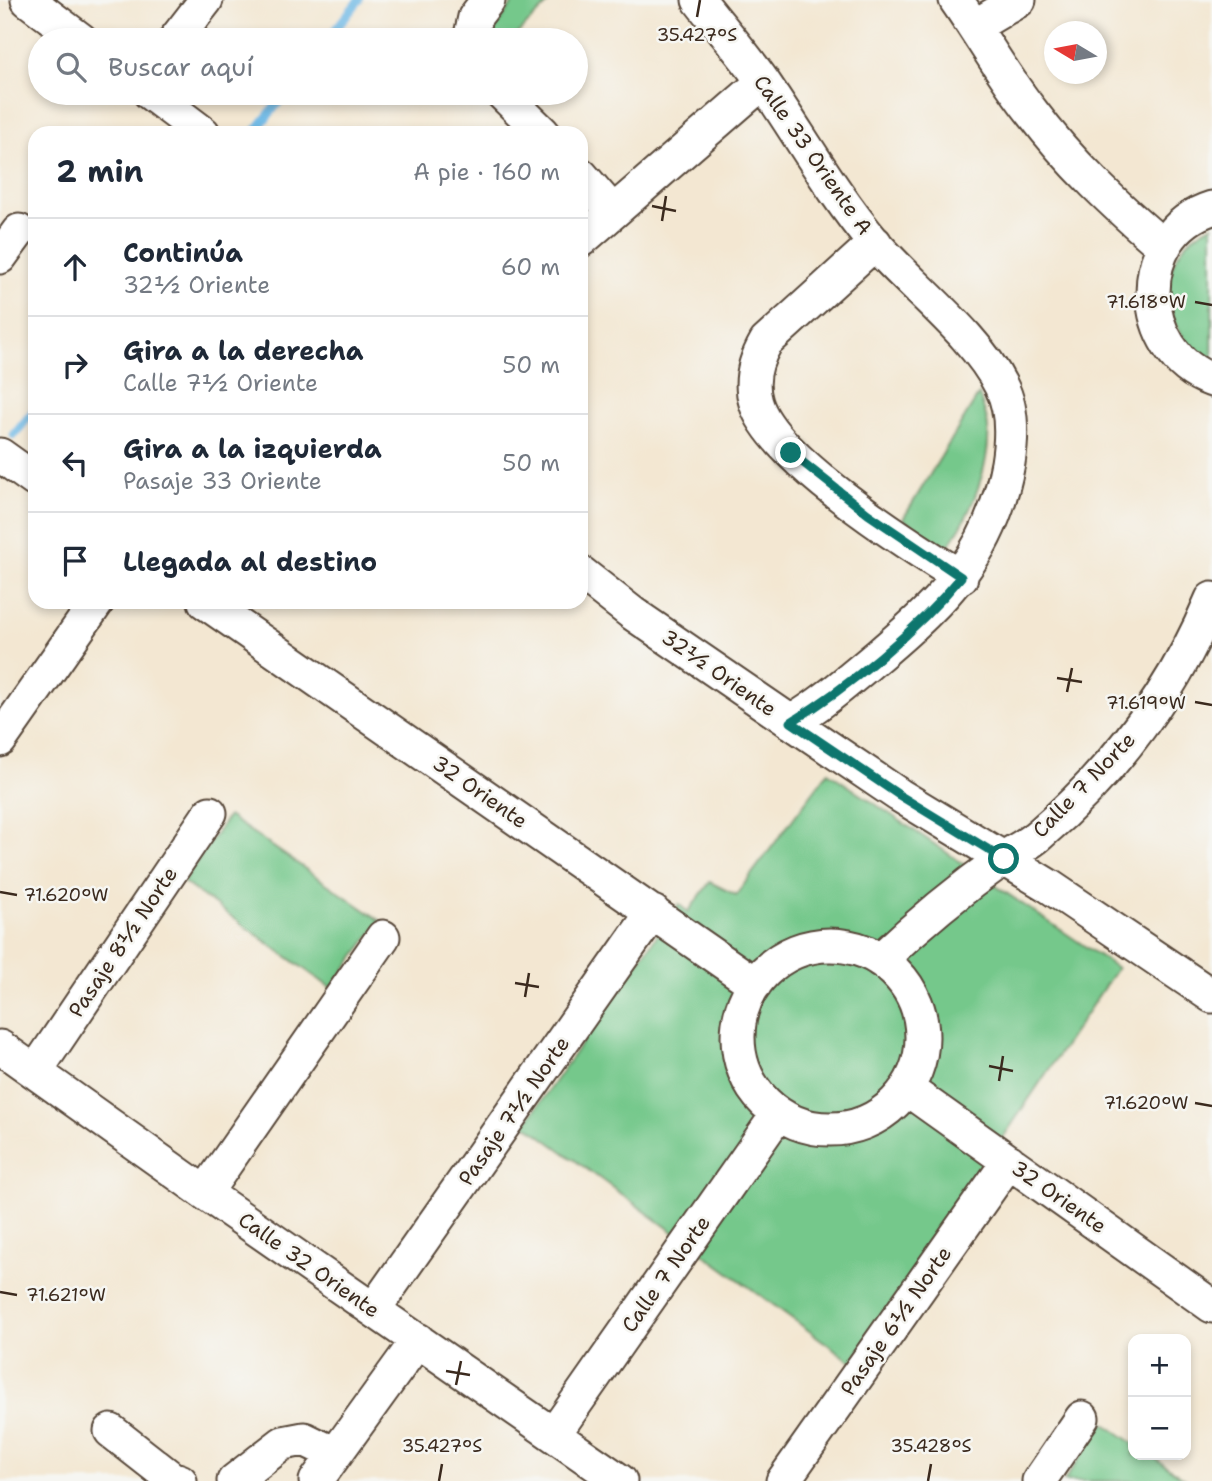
<!DOCTYPE html>
<html lang="es">
<head>
<meta charset="utf-8">
<style>
  :root { --surface:#fff; --page:#f2f2f3; --text:#1f2937; --muted:#747a83; --line:#e0e1e3 }
  body { margin:0; font-family:"Shantell Sans",sans-serif; background:var(--page); color:var(--text) }
  .controls { position:absolute; right:21px; bottom:21px; display:grid; overflow:hidden; border-radius:14px; box-shadow:0 4px 10px #0003 }
  .controls button { width:63px; height:63px; display:grid; place-items:center; padding:0; border:0; border-bottom:2px solid var(--line); background:var(--surface); color:var(--text); font:35px sans-serif }
  .compass { position:absolute; left:1044px; top:21px; width:63px; height:63px; border-radius:50%; background:var(--surface); box-shadow:0 4px 10px #0003; rotate:280deg }
  .stop { position:absolute; width:21px; height:21px; margin:-16px; border:5px solid #0f766e; border-radius:50%; background:#fff }
  .stop.end { background:#0f766e; border-color:#fff; box-shadow:0 2px 7px #0008 }
  .list { margin:0; padding:0; list-style:none }
  h2 { display:flex; justify-content:space-between; align-items:center; height:91px; margin:0; padding:0 28px; font-size:30px }
  h2 small { font-size:23px; font-weight:400; color:var(--muted) }
  .list li { display:grid; grid-template-columns:46px 1fr auto; gap:21px; align-items:center; box-sizing:border-box; height:98px; padding:0 28px; border-top:2px solid var(--line) }
  .list b { display:block; font-size:26px; white-space:nowrap }
  .list p { margin:0; font-size:23px; white-space:nowrap; color:var(--muted) }
  .list em { font-size:23px; font-style:normal; color:var(--muted) }
  .icon { flex:none; width:38px; height:38px; fill:none; stroke:currentColor; stroke-width:2; stroke-linecap:round; stroke-linejoin:round }
  .map { position:relative; flex:none; width:1212px; height:1481px; overflow:hidden }
  .search { position:absolute; background:var(--surface); box-shadow:0 4px 10px #0003; left:28px; top:28px; width:560px; height:77px; display:flex; align-items:center; gap:18px; box-sizing:border-box; padding:0 24px; border-radius:38px; color:var(--muted); font-size:26px }
  .panel { position:absolute; background:var(--surface); box-shadow:0 4px 10px #0003; left:28px; top:126px; width:560px; height:483px; border-radius:21px }
  .map>svg:first-child { display:block }
  .green { fill:#74c88b; stroke:#587954; stroke-width:2 }
  .lines { fill:none; stroke-linecap:round; stroke-linejoin:round }
  .stream { stroke:#6bb7e5; stroke-width:9 }
  .minor-casing { stroke:#574639; stroke-width:37 }
  .minor { stroke:#fff; stroke-width:33 }
  .route { stroke:#0f766e; stroke-width:9 }
  .ticks { fill:none; stroke:#3b2a1e; stroke-width:2.5 }
  .labels { text-anchor:middle; dominant-baseline:central; stroke-width:5; stroke-linejoin:round; paint-order:stroke }
  .street-label { font-size:21px; fill:#3b2a1e; stroke:#f6f6f2 }
  .ticks-label { font-size:18px; text-anchor:middle; fill:#3b2a1e; stroke:#f6f6f2; stroke-width:5; stroke-linejoin:round; paint-order:stroke }
</style>
</head>
<body>
<div class="map">
<svg width="1212" height="1481" viewBox="0 0 1212 1481">
  <rect width="100%" height="100%" fill="#f6f6f2"/>
  <filter id="ink" filterUnits="userSpaceOnUse"><feTurbulence type="fractalNoise" baseFrequency=".0143" numOctaves="2"/><feDisplacementMap in="SourceGraphic" scale="14" xChannelSelector="R" yChannelSelector="G"/><feConvolveMatrix kernelMatrix="1 2 1 2 8 2 1 2 1" color-interpolation-filters="sRGB"/></filter>
  <filter id="wash" filterUnits="userSpaceOnUse"><feTurbulence type="fractalNoise" baseFrequency=".00686" numOctaves="4" result="noise"/><feDisplacementMap in="SourceGraphic" scale="28" xChannelSelector="R" yChannelSelector="G"/><feGaussianBlur stdDeviation="1.57" result="paint"/><feColorMatrix in="noise" values="0 0 0 0 0 0 0 0 0 0 0 0 0 0 0 0 0 1.4 0 .05"/><feComposite in="paint" operator="in"/></filter>
  <g filter="url(#wash)">
    <rect width="100%" height="100%" fill="#f3e7d2"/>
    <path class="green" d="M515,0h37l-41,40h-21l-1,-3z
      M1212,225v138c-55,-32 -62,-109 0,-138z
      M979,394c2,8 6,17 8,26 7,39 -17,99 -41,128l-43,-29z
      M828,772l289,196 -265,394 -327,-238 154,-220 9,8 22,-30 26,13z
      M228,816l153,105 -50,67 -148,-106z
      M1104,1423l29,20v12h17l38,26h-124z"/>
    <g class="lines">
      <path class="stream" d="M327,40l32,-40
        M254,133l32,-40
        M14,435l21,-26"/>
    </g>
  </g>
  <g filter="url(#ink)">
    <g class="lines">
      <defs>
        <path id="minor" d="M28,0l53,40
          M699,0c21,27 45,54 65,83 37,54 69,111 111,161 38,44 101,91 126,142 12,23 11,52 7,77 -16,90 -63,136 -129,192 -29,24 -56,48 -88,67
          M956,0c26,37 48,77 76,112 38,51 84,94 132,135
          M975,26l44,-26
          M175,40l31,-40
          M470,40l5,-23 13,-17
          M150,93l53,40
          M502,93l41,40
          M581,175l32,37
          M1212,208c-81,25 -76,145 0,172
          M581,240l182,-158
          M875,243l-109,99c-11,19 -17,39 -10,61 17,56 153,142 205,174
          M0,257l19,-26
          M0,455l35,25
          M581,573l51,40 159,109 108,73 150,91 163,110
          M205,602l550,382
          M0,740l97,-138
          M738 1037a92 92 0 1 1 184 0a92 92 0 1 1-184 0Z
          M880,960c38,-36 82,-72 124,-102 12,-8 25,-14 36,-24 75,-64 134,-144 172,-235
          M0,1047l205,146 415,288
          M35,1072l175,-259
          M907,1089l305,217
          M205,1193l178,-256
          M374,1309l279,-397
          M111,1431l60,47 9,3
          M554,1434l224,-320
          M234,1481l49,-38 21,-4 31,15
          M316,1481l102,-141
          M783,1481l226,-320
          M1039,1481l43,-63"/>
      </defs>
      <use href="#minor" class="minor-casing"/>
      <use href="#minor" class="minor"/>
    </g>
  </g>
  <g class="lines" filter="url(#ink)">
    <path class="route" d="M791,453l77,61 93,63c-44,53 -112,110 -170,145l108,73 105,64"/>
  </g>
  <path class="ticks" d="M697,17l3,-17M652,206l24,5M662,221l4,-25M1195,302l17,3M1057,678l25,4M1067,692l5,-24M1195,702l17,3M0,892l17,3M515,983l24,4M525,997l4,-24M989,1066l24,5M999,1081l4,-25M1195,1103l17,3M0,1292l17,3M446,1371l24,4M456,1385l5,-24M439,1481l3,-17M928,1481l3,-17"/>
  <g class="labels">
    <g class="street-label">
      <text transform="translate(813 155) rotate(55)">Calle 33 Oriente A</text>
      <text transform="translate(719 673) rotate(35)">32½ Oriente</text>
      <text transform="translate(1084 785) rotate(-46)">Calle 7 Norte</text>
      <text transform="translate(480 792) rotate(35)">32 Oriente</text>
      <text transform="translate(123 942) rotate(-56)">Pasaje 8½ Norte</text>
      <text transform="translate(514 1111) rotate(-55)">Pasaje 7½ Norte</text>
      <text transform="translate(1059 1197) rotate(35)">32 Oriente</text>
      <text transform="translate(309 1265) rotate(35)">Calle 32 Oriente</text>
      <text transform="translate(666 1274) rotate(-55)">Calle 7 Norte</text>
      <text transform="translate(896 1321) rotate(-55)">Pasaje 6½ Norte</text>
    </g>
  </g>
  <g class="ticks-label">
    <text x="697" y="41">35.427°S</text>
    <text x="1146" y="308">71.618°W</text>
    <text x="1146" y="709">71.619°W</text>
    <text x="66" y="901">71.620°W</text>
    <text x="1146" y="1109">71.620°W</text>
    <text x="66" y="1301">71.621°W</text>
    <text x="442" y="1452">35.427°S</text>
    <text x="931" y="1452">35.428°S</text>
  </g>
</svg>
<div class="controls">
<button>+</button>
<button>−</button>
</div>
<svg class="compass" viewBox="-18 -18 36 36"><path d="M0-13l5 13h-10z" fill="#e53935"/><path d="M0 13l5-13h-10z" fill="#747a83"/></svg>
<div class="stop" style="left:1004px;top:859px"></div>
<div class="stop end" style="left:791px;top:453px"></div>
<div class="search"><svg class="icon" aria-label="search" viewBox="0 0 24 24"><circle cx="10" cy="10" r="6"/><path d="M15 15l6 6"/></svg>Buscar aquí</div>
<section class="panel">
<h2>2 min<small>A pie · 160 m</small></h2>
<ul class="list">
<li><svg class="icon" aria-label="ahead" viewBox="0 0 24 24"><path d="M12 20V5M6 11l6-6 6 6"/></svg><div><b>Continúa</b><p>32½ Oriente</p></div><em>60 m</em></li>
<li><svg class="icon" aria-label="right" viewBox="0 0 24 24"><path d="M7 20v-9h11M14 6l5 5-5 5"/></svg><div><b>Gira a la derecha</b><p>Calle 7½ Oriente</p></div><em>50 m</em></li>
<li><svg class="icon" aria-label="left" viewBox="0 0 24 24"><path d="M17 20v-9H6M10 6l-5 5 5 5"/></svg><div><b>Gira a la izquierda</b><p>Pasaje 33 Oriente</p></div><em>50 m</em></li>
<li><svg class="icon" aria-label="arrive" viewBox="0 0 24 24"><path d="M6 21V4h12l-3 4 3 4H6"/></svg><div><b>Llegada al destino</b></div></li>
</ul>
</section>
</div>
</body>
</html>
